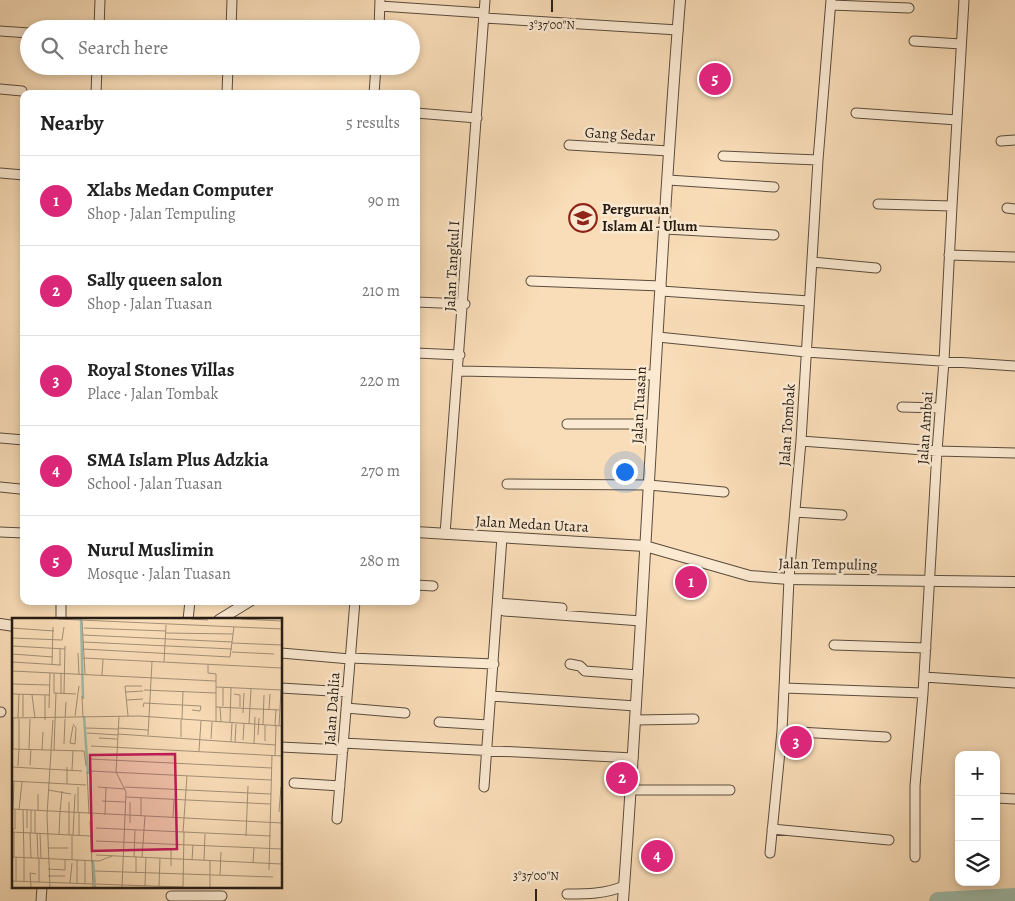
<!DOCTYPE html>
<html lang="en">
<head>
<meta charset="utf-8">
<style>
  :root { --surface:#fff; --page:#f2f2f2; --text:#222; --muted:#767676; --line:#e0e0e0; --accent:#db2777 }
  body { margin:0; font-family:Alegreya,serif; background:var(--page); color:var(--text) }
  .controls { position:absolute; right:15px; bottom:15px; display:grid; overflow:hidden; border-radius:10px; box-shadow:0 2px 8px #0003 }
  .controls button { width:45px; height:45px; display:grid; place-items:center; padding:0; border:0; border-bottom:1px solid var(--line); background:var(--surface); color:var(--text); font:25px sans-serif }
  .you { position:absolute; left:624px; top:471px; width:18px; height:18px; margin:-12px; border:4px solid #fff; border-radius:50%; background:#1a73e8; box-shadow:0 0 0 8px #1a73e833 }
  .badge { display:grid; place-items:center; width:32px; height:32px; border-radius:50%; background:var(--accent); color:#fff; font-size:16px; font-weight:700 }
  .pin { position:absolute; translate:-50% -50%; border:2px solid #fff; box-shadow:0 1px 5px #0006 }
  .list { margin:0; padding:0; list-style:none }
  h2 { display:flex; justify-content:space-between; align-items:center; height:65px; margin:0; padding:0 20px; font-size:21px }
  h2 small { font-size:16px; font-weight:400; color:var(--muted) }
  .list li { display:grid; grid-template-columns:32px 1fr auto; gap:15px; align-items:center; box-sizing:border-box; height:90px; padding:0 20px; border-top:1px solid var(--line) }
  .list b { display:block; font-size:19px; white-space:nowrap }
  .list p { margin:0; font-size:16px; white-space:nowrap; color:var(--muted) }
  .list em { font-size:16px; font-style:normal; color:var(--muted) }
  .icon { flex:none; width:28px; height:28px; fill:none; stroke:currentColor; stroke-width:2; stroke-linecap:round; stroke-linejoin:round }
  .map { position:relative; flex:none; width:1015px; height:901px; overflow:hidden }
  .search { position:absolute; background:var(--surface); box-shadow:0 2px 8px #0003; left:20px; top:20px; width:400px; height:55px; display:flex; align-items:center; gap:12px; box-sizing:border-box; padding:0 18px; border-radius:28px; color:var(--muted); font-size:19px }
  .panel { position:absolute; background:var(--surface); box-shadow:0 2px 8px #0003; left:20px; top:90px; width:400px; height:515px; border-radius:10px }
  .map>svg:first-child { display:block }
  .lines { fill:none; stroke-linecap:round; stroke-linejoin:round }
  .river { stroke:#9ebcab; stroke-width:18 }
  .minor-casing { stroke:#5a4c3d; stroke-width:11 }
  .tertiary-casing { stroke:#5a4c3d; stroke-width:12 }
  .minor { stroke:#fbe9d1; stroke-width:9 }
  .tertiary { stroke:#fbe9d1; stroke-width:10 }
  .ticks { fill:none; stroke:#251c14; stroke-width:2 }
  .labels { text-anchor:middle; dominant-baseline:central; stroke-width:5; stroke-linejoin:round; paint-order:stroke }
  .street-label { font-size:15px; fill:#251c14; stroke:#fbe9d1 }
  .poi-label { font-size:15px; font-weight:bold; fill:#251c14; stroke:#fbe9d1; text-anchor:start }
  .inset-river { fill:none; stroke:#9ebcab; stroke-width:2.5 }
  .inset-road { fill:none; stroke:#a49076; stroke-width:1 }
  .view { fill:#c2185b; fill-opacity:0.15; stroke:#c2185b; stroke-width:2.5 }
  .inset-edge { fill:none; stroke:#251c14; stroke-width:2.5 }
  .ticks-label { font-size:12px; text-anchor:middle; fill:#251c14; stroke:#fbe9d1; stroke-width:5; stroke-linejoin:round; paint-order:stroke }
</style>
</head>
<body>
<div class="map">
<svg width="1015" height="901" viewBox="0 0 1015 901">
  <rect width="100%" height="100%" fill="#f9ddb8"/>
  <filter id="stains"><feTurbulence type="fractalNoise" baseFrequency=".004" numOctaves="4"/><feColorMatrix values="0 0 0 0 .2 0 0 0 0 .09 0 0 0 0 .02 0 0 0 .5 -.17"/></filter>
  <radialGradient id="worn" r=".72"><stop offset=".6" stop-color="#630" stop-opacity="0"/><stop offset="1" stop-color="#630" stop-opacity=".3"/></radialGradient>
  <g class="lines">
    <path class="river" d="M938,901l77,-4"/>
    <defs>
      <path id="minor" d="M831,5l78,3
        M380,6l104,7
        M484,18l194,12
        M99,29l1,-29
        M231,29l1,-29
        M379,29l1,-29
        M0,31l29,2
        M914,41l47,3
        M0,89l22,2
        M96,94l1,-28
        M227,94l1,-28
        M374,94l2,-28
        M416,113l61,5
        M856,113l101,7
        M1001,141l14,-1
        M569,145l100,6
        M723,156l95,4
        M0,173l24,2
        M668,180l106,7
        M878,204l74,2
        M1007,208l8,1
        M665,229l109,6
        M949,255l66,2
        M812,262l64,6
        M531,281l130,5
        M661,291l148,10
        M416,302l49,2
        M658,337l148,15 209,14
        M416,353l44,2
        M459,371l196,4
        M902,407l38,1
        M567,424h85
        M0,438l24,2
        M801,441l136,10 78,2
        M507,484l142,1 75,7
        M0,487l20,2
        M795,512l47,3
        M0,532l24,1
        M445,534c15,-178 28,-356 40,-534
        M416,585l17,1
        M498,603l64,5
        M504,611l137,10
        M61,620v-19
        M188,620l2,-19
        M834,645l92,3
        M281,653l69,6
        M350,658l144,6
        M570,664l10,2 5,5 53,4
        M924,677l91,6
        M281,688l66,4
        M784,688l139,5
        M491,696l145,10
        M346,708l59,5
        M0,712h1
        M636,720l58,-1
        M439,722l49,3
        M782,731l104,6
        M343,743l290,15
        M281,747l62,3
        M294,783l46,3
        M484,787l18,-250
        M631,790h99
        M996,798l19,1
        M337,819l18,-218
        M772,829l117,11
        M770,853l12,-122 7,-152 12,-138 17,-281 13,-160
        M915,857v-71l8,-93 14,-242 7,-90 8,-155 12,-206
        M567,894c20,0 38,0 57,-8
        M171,896h51
        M41,901l1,-14"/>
      <path id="tertiary" d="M416,532l229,14 105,30 39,3 226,3
        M219,620l31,-19
        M0,624l14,2
        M623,901c22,-300 33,-601 57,-901"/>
    </defs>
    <use href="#minor" class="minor-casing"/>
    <use href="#tertiary" class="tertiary-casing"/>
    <use href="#minor" class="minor"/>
    <use href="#tertiary" class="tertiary"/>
  </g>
  <path class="ticks" d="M552,12v-12M536,901v-12"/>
  <defs>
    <symbol id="school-ring" viewBox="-11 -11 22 22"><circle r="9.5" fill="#fbe9d1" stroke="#8f2418" stroke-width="1.5"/><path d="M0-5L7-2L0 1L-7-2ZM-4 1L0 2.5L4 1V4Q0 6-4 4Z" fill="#8f2418"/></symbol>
  </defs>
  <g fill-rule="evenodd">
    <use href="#school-ring" x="567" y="202" width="32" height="32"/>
  </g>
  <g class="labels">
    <g class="street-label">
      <text transform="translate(620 134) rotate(3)">Gang Sedar</text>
      <text transform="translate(452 266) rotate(-87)">Jalan Tangkul I</text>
      <text transform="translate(639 405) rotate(-87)">Jalan Tuasan</text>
      <text transform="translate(787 425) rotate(-86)">Jalan Tombak</text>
      <text transform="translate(925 428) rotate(-86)">Jalan Ambai</text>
      <text transform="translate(532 524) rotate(3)">Jalan Medan Utara</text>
      <text transform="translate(828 564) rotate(1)">Jalan Tempuling</text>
      <text transform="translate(332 709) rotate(-86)">Jalan Dahlia</text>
    </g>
    <g class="poi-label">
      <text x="602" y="209">Perguruan<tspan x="602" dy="17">Islam Al - Ulum</tspan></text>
    </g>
  </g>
  <g transform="translate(12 618)">
    <rect width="270" height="270" fill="#f9ddb8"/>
    <path class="inset-river" d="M69,1l2,80M72,98l4,58M81,242l2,27"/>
    <path class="inset-road" d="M46,1l224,10M179,1l17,1M229,1l41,2M70,3l3,53M0,10l42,3M72,10l82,3M154,15l67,1M71,17l149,7M0,20l50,2 2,-13M71,24l149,7M220,25l50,2M0,28l53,3M71,31l147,8 4,-30M220,34l42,2M66,35l1,21M0,36l41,3M71,40l199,10M0,44l49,3M152,44l2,-37M40,46l1,-37M48,47v-16M196,47v8l8,1v47M0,53l204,10M42,55v20l22,1M90,57l1,-16M0,66l37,1M204,69l66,3M132,72l72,3M114,74l17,-1M49,75v-20M52,75l1,-47M0,76l37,1M11,76v23M222,76l6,1v12M20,77l3,23M70,78l1,21M115,82l16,-1M211,88v-18M131,89l1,-4 57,3 -1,5 -8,-1M204,89l63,3M208,89l1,15M37,90l1,-35M257,91l1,-15M231,95l1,-20M63,98l4,-30M116,98l-3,-30h17M107,99l-3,55 10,20 -4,95M0,100l127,-2 143,10M6,100l1,-24M53,100l1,-16M33,102v-25M170,102l1,-29M218,104l1,-34M61,106l3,4 -1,16 -5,-1 3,-17M237,106l2,-35M251,107l1,-30M263,107l1,-16M267,108l2,-36M74,110l32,1M106,110l30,2M75,115l31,2M106,116l158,11M136,117l4,-73M246,117l1,-17M169,119v-17M87,120l18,1M199,121l1,-17M231,122l1,-16M253,123v-16M219,124l1,-19M223,124l1,-18M52,126l1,-25M242,126l1,-27M79,128l191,10M0,131l72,2 2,15M1,131v-31M7,131v-30M17,131l1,-30M30,132l1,-18M42,132l2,-57M187,133l2,-30M263,137l1,-29M78,141l182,9M18,147l1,-16M6,148l1,-17M0,149l70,4M60,152l1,-19M75,153l2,43M78,153l181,9M0,163l74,4M55,166v-17M86,169l27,2M113,169l146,7M36,172l23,4M114,179l144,7M90,183l23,1M0,191l270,14M1,191l1,-28M7,192l3,-28M11,192l1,48M23,193v22M26,193v-17M48,194l2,-21M267,194l2,-25M66,195v-26M67,195v22M93,197l1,-28M129,198v-18M161,200l1,-19M78,203l3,66M118,205v-21M15,210v-18M84,210l175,8M0,211h3v-20M0,214l78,4M2,214v25M171,214l4,-56M18,215l1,25M19,215v-23M25,215l1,25M28,216l1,24M47,216l1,-22M57,217v-33M60,217v25M61,217l2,-41M234,218l2,-50M84,223l186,8M36,230h20M84,237l186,9M0,239l87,4 13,-5M4,239v25M122,239l1,-27M130,239l3,-41M12,240v24M65,242v23M73,242v24M180,242l1,-15M192,242l1,-26M241,245l1,-15M159,248v-16M36,251l17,1v-11M257,252l3,-115M83,253l178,6M124,255v-16M208,257l1,-23M36,258h17M0,263l81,3M27,264v-24M58,265l2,-20M84,266l26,1M110,267l61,2M133,268l1,-29M147,268l1,-28M19,269l-1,-14 6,1M38,269l-3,-72 6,-95M171,269l1,-55M198,269v-26"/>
    <path class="view" d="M163,136l2,95 -85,2 -2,-96z"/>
    <rect width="270" height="270" class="inset-edge"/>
  </g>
  <g class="ticks-label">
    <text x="552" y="29">3°37'00"N</text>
    <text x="536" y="880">3°37'00"N</text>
  </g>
  <rect width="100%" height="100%" filter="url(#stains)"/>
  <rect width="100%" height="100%" fill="url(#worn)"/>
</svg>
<div class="controls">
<button>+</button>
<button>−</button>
<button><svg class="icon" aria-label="layers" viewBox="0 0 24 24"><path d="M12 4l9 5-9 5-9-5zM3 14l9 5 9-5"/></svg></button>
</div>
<div class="you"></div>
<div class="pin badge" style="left:691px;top:582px">1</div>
<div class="pin badge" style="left:622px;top:778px">2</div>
<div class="pin badge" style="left:796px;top:742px">3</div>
<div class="pin badge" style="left:657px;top:856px">4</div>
<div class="pin badge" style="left:715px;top:79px">5</div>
<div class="search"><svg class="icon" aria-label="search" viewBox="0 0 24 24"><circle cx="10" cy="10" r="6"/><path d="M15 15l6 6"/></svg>Search here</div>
<section class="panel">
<h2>Nearby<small>5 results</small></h2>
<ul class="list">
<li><span class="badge">1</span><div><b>Xlabs Medan Computer</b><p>Shop · Jalan Tempuling</p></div><em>90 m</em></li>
<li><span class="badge">2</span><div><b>Sally queen salon</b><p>Shop · Jalan Tuasan</p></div><em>210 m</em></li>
<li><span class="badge">3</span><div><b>Royal Stones Villas</b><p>Place · Jalan Tombak</p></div><em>220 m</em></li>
<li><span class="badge">4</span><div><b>SMA Islam Plus Adzkia</b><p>School · Jalan Tuasan</p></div><em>270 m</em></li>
<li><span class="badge">5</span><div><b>Nurul Muslimin</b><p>Mosque · Jalan Tuasan</p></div><em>280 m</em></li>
</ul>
</section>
</div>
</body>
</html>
